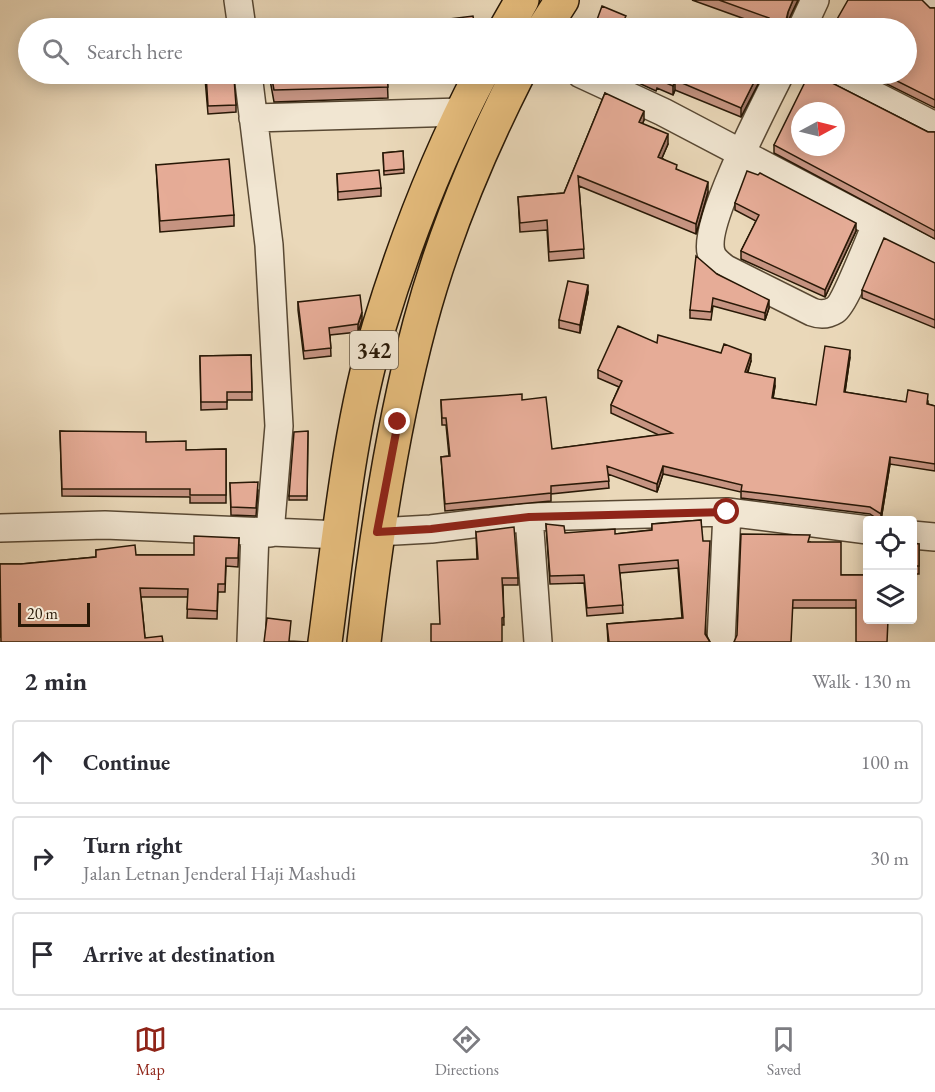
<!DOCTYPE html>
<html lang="en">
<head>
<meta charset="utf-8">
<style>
  :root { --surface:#fff; --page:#f7f7f7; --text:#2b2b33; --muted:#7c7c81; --line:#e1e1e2; --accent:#8f2418 }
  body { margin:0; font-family:"EB Garamond",serif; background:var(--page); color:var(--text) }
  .controls { position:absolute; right:18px; bottom:18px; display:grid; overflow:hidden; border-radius:6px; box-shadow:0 3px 15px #0003 }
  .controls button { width:54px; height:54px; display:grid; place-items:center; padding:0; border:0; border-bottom:2px solid var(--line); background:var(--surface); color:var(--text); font:30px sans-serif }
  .compass { position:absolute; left:791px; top:102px; width:54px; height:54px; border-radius:50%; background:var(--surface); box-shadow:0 3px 15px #0003; rotate:83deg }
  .scale { position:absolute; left:18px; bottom:15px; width:72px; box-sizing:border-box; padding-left:6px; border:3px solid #281806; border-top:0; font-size:16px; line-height:21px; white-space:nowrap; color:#281806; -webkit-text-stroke:4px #f1e6d2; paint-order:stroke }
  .stop { position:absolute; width:18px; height:18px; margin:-14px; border:4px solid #8f2418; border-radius:50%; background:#fff }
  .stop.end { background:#8f2418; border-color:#fff; box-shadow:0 2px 6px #0008 }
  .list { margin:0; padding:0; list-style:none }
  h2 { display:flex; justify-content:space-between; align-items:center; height:78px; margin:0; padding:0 24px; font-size:26px }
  h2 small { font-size:20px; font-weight:400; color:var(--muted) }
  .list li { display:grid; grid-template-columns:39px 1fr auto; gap:18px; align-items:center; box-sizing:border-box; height:84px; margin:0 12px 12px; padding:0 12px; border:2px solid var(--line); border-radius:6px }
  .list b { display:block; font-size:22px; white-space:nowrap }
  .list p { margin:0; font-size:20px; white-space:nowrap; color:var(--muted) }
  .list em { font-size:20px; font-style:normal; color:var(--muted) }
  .icon { flex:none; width:33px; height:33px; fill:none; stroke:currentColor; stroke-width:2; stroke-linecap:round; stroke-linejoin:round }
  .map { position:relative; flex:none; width:935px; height:642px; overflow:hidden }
  .search { position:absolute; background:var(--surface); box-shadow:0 3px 15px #0003; left:18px; right:18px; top:18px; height:66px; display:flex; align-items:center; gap:15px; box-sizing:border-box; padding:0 21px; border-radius:33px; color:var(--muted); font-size:22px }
  .sheet { height:366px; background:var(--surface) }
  nav { display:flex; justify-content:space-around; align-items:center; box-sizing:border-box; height:84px; border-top:2px solid var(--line); background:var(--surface); font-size:16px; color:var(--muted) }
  nav a { display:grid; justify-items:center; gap:3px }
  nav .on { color:var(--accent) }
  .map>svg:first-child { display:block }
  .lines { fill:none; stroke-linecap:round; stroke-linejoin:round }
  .minor-casing { stroke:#584833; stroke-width:30 }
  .primary-casing { stroke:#281806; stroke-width:36 }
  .minor { stroke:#f1e6d2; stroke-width:27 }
  .primary { stroke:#e5bc7c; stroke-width:33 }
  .wall { fill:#c69482; stroke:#281806; stroke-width:1.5 }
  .shaded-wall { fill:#a1786a; stroke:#281806; stroke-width:1.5 }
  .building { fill:#e6ac97; stroke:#281806; stroke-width:1.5; fill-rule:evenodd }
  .route { stroke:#8f2418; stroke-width:8 }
  .labels { text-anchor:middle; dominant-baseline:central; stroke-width:4.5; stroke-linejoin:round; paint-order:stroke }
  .shield { fill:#f1e6d2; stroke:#645643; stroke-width:1.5 }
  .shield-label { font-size:22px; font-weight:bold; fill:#281806 }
</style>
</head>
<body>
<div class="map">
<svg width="935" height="642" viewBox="0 0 935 642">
  <rect width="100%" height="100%" fill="#ead8b9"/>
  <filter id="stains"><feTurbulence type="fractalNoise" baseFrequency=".00333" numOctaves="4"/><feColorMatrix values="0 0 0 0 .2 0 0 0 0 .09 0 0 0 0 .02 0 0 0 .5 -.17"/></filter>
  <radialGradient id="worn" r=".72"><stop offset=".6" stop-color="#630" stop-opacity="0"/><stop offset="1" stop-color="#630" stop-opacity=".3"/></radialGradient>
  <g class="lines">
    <defs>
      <path id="minor" d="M238,0l4,28
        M934,0l1,1
        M802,28l13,-28
        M248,74l21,171 10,181 -9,107
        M581,74l82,38 272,143
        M780,74c-15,30 -77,149 -69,178 2,8 8,12 15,17l86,43c8,3 15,3 23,-2 10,-6 34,-70 41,-85
        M833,74l102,52
        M253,118l208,-6
        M529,517l9,125
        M0,528l105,-3 235,10
        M377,532l54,-3 98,-12 198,-5 141,18
        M912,535l23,2
        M251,642l4,-110
        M721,642l6,-130"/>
      <path id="primary" d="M506,28l16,-28
        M544,28l18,-28
        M325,642c14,-104 24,-214 54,-315 26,-86 60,-173 102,-253
        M364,642c12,-107 28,-214 56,-319 23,-86 58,-170 98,-249"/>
    </defs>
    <use href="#minor" class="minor-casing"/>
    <use href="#primary" class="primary-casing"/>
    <use href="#minor" class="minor"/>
    <use href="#primary" class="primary"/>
  </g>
  <path class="wall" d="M692,0h106l-10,21 4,7h-25v-1z
    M930,8h5v100l-68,-34h39z
    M145,74h84l1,4 6,27v7l-28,2 -3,-36 -59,2z
    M270,74h117l1,24 -114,4 -4,-22z
    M619,74h137l2,10 -17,33 -66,-27 -2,5 -16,-7 -1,3z
    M826,80l102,52h7v107l-161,-86v-8z
    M605,93l39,27 -2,4 26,20 -6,14 46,34 -12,42 -117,-48 5,72 -35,3 -2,-31 -27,2 -2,-35 46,-4z
    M403,151l1,22 -20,2 -1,-22z
    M156,165l78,50v11l-74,6z
    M337,174l44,14v8l-43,4z
    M735,203l121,28 -31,66 -84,-38v-8l15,-30 -21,-11z
    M935,263v65l-73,-30v-8z
    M717,274l52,34 -4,12 -52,-14 -2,14 -21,-2v-8z
    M588,293l-8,40 -21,-5v-8z
    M298,302l64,18 -4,12 -28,3 1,21 -27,3 -6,-49z
    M657,343l64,10 30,8 -3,11 27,14 -2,12 43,7 34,-48 -5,35 61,10 22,-1v3l7,2v65l-45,-7 -9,56h-2l-9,-6 -129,-16v-6l-78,-18 -6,18 -49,-18 1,14 -58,6v7l-106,10 -4,-54 8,-1 -3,-31h-4l-1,-25h81l30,49 107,-14 -48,-22v-8l8,-18 -21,-9v-8z
    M251,355l1,45h-25v9l-26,1 -1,-54z
    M60,431l86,11 40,8 40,-1v54h-36v-6l-128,-1z
    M308,431l-1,69h-18v-4z
    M230,483l28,7 -2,26 -25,-1z
    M701,520l5,114 4,8h-102l-1,-18 75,-6 -4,-50 -58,5 3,40 -36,3 -3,-33 -34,1 -4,-60 19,9 50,1 37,-4v-6z
    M476,532l42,46v7h-15l1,40h-2l-25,-66z
    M239,538l-1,29 -12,-1 -1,26h-7l-1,27 -30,-1 1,-21h-47l4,41 18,4 -163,-5v-73h21l75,-7v-7l40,5h58z
    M810,542l31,33h26l-11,33h-63l-59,34z
    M912,543l7,1v30h-7z"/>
  <path class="shaded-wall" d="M793,0h5l-10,21 -2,7 2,-16z
    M758,74v10l-17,33v-9z
    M675,80v10l-2,5v-9z
    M644,111v9l-5,12v-10z
    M668,134v10l-10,23v-10z
    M708,182v10l-12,42v-10z
    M856,223v8l-31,66v-7z
    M588,285v8l-8,40v-8z
    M769,300v8l-4,12v-7z
    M362,312v8l-4,12v-8z
    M850,350v7l-6,42v-7z
    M751,354v7l-6,18v-7z
    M775,378v8l-3,19v-7z
    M890,457v7l-9,56v-6z
    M663,466v8l-6,18v-8z"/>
  <path class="building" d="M719,0h74l-5,12 -2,8 6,8h-7l-18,-5 2,-5z
    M848,0h74l8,8h5v92l-52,-26h23v-46h-74z
    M602,6l24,10 -2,4 22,8h-52z
    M473,16l2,12h-57l-1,-5z
    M206,74h23l1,4h4l2,27 -28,1z
    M271,74h116l1,13 -114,3z
    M638,74h120l-17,34 -66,-28 -2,6 -16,-7 -1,3z
    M809,74h11l6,6 102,52h7v99l-161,-86zM800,111h36v36h-36z
    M605,93l39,18 -5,11 29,12 -10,23 19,8 -1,4 32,13 -12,42 -118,-48 6,73 -35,3 -2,-32 -27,3 -2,-26 46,-4z
    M403,151l1,18 -20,2 -1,-18z
    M229,159l5,56 -74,6 -4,-56z
    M379,170l2,18 -43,4 -1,-18z
    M747,171l11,4 2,-2 96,50 -31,67 -84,-39 18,-36 -24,-12z
    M884,238l51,25v57l-73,-30z
    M696,256l21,18 52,26 -4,13 -52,-15 -2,14 -21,-2z
    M568,281l20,4 -8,40 -21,-5z
    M360,295l2,17 -4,12 -29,4 2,20 -27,3 -6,-49z
    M618,326l39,17 1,-8 63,18 3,-9 27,10 -6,18 30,6 -3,20 44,7 9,-59 25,4 -6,42 62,10 2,-12 20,4 -1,10 8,2v58l-45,-7 -9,57 -11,-7 -129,-16 1,-6 -79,-19 -6,18 -50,-18 2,15 -58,5v7l-106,11 -4,-47 9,-1 -4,-38h-4l-1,-18 81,-6v6l24,-3 6,52 120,-16 -61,-28 11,-24 -24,-11z
    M251,355l1,37h-25v10h-26l-1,-46z
    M60,431l86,1v10l40,-1v9l40,-1v46h-36v-6h-128z
    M308,431l-1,65h-18l5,-64z
    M258,482l-2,26 -25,-1 -1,-24z
    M701,520l2,21h7l-5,93 5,8h-101l-2,-18 76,-6 -5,-58 -59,5 4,40 -36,3 -3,-33 -34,1 -4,-52 18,2 1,7 50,-4v5l37,-4v-6z
    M514,527l4,51h-16l2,39 -2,1v24h-71v-18h9l-3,-63 41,-2 -2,-27z
    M741,534l69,1 -2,7h33v33h26v45h21l-1,22h-31v-42h-63l-2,42h-57l3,-7z
    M194,536l45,2 -1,20h-12l-1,26h-7l-1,27 -30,-2 1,-20 -48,-1 5,50 17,-2 1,6h-162l-1,-78h21l75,-7v-7l39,-5 1,10h58z
    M912,543l7,1v22h-7z
    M267,618l24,3 -2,20 19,1h-44z"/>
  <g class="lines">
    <path class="route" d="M398,422l-21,110 54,-3 98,-12 198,-5"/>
  </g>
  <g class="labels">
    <rect class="shield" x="350" y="331" width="48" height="38" rx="4.5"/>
    <g class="shield-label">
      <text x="374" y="350">342</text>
    </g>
  </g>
  <rect width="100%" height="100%" filter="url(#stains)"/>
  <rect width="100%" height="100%" fill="url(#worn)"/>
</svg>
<div class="controls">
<button><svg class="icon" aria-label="locate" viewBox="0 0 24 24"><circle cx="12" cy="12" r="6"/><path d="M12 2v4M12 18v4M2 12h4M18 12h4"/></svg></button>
<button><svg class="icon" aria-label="layers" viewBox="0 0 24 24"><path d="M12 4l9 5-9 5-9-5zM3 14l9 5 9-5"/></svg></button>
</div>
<svg class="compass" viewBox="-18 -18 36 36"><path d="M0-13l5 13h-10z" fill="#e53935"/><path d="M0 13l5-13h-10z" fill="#7c7c81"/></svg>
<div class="scale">20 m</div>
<div class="stop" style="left:727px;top:512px"></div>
<div class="stop end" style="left:398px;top:422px"></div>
<div class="search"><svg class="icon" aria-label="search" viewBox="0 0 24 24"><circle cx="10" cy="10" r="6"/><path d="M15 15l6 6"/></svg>Search here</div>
</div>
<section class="sheet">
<h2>2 min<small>Walk · 130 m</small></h2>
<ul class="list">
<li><svg class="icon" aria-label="ahead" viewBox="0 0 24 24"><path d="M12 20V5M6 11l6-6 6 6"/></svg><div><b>Continue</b></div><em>100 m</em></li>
<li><svg class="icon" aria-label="right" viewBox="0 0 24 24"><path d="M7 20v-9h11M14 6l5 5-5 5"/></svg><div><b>Turn right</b><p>Jalan Letnan Jenderal Haji Mashudi</p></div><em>30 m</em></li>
<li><svg class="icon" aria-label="arrive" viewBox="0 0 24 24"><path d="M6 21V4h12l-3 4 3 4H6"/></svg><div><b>Arrive at destination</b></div></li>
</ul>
</section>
<nav>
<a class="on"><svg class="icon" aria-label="map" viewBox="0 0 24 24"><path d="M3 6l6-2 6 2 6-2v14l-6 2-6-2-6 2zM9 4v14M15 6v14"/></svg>Map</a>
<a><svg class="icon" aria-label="directions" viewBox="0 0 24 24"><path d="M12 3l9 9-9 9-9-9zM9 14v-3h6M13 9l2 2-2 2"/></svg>Directions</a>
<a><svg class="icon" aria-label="saved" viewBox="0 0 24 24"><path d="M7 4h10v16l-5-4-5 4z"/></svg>Saved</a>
</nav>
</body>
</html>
